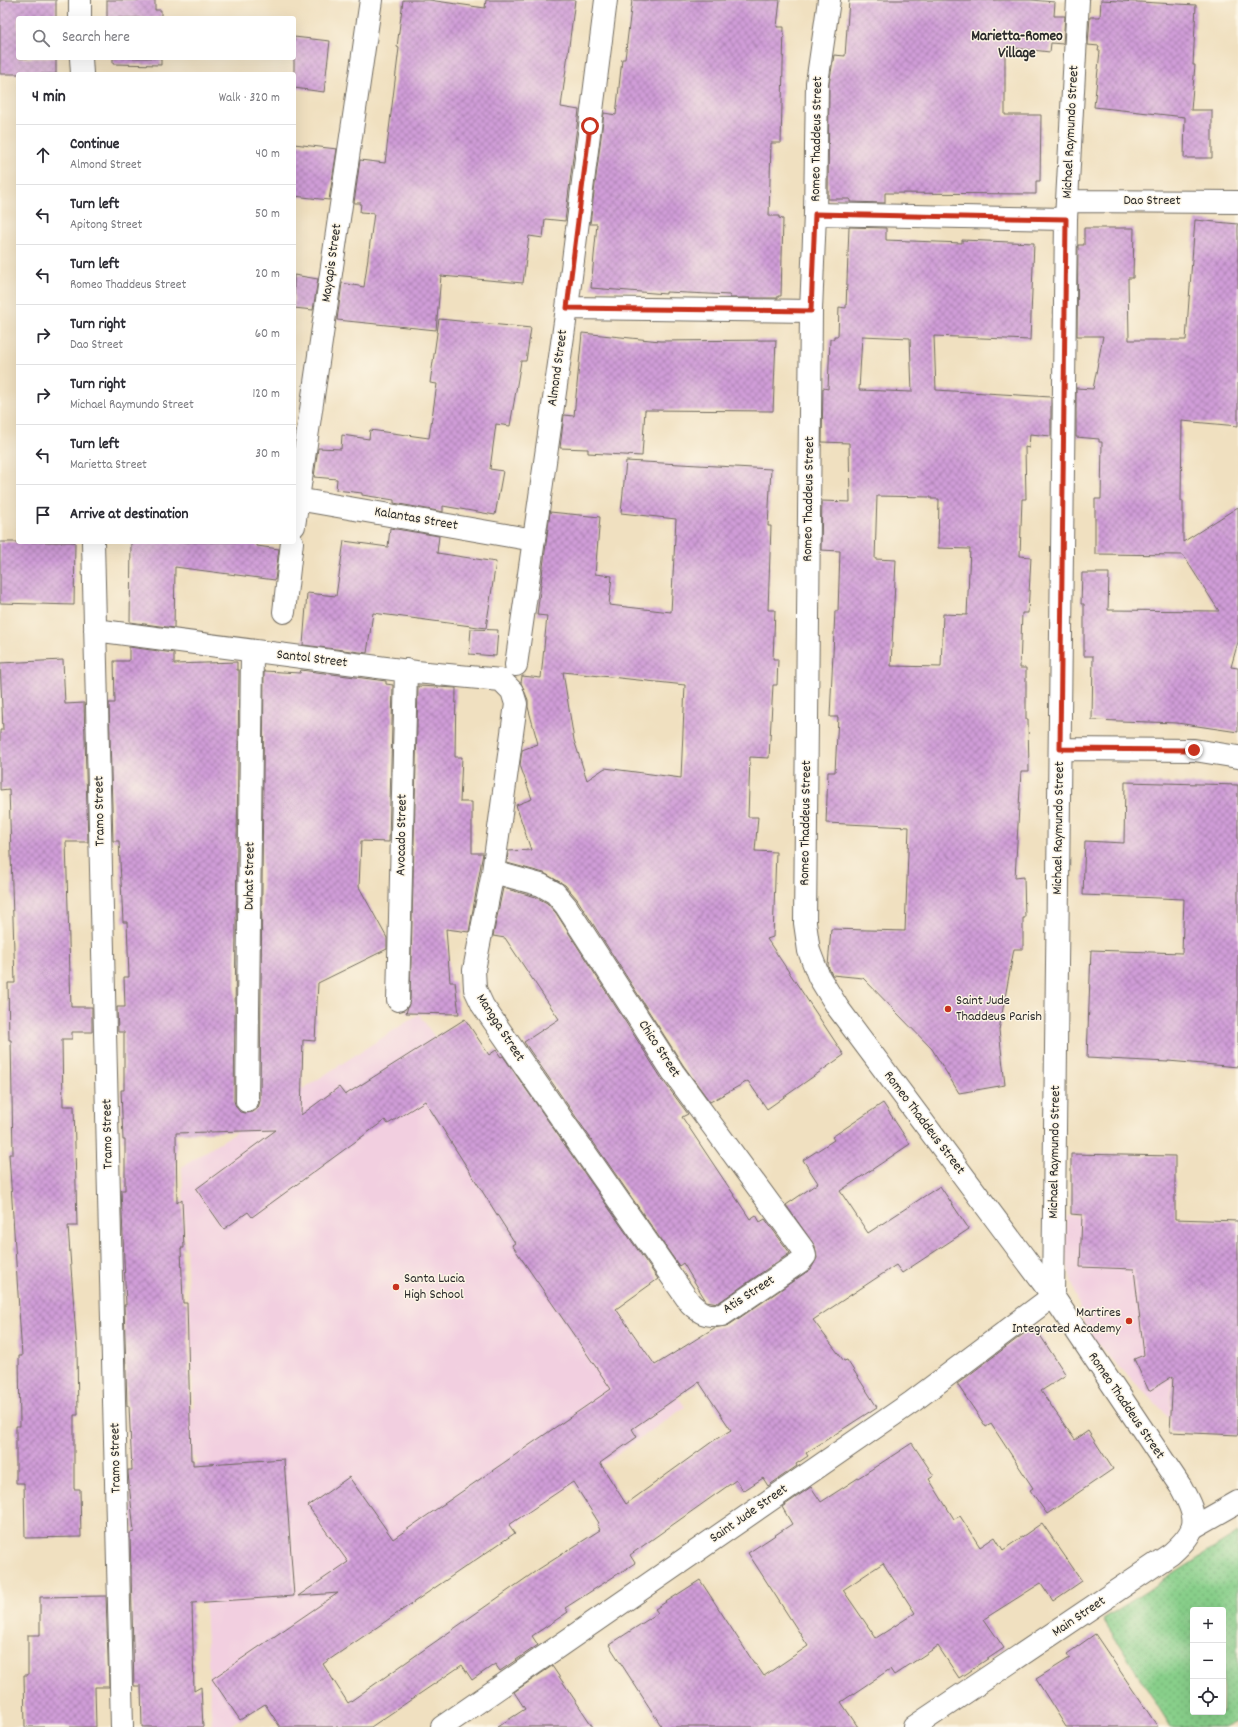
<!DOCTYPE html>
<html lang="en">
<head>
<meta charset="utf-8">
<style>
  :root { --surface:#fff; --page:#f2f2f3; --text:#2b2b33; --muted:#7c7c81; --line:#e1e1e2 }
  body { margin:0; font-family:Dekko,sans-serif; background:var(--page); color:var(--text) }
  .controls { position:absolute; right:12px; bottom:12px; display:grid; overflow:hidden; border-radius:4px; box-shadow:0 4px 16px #0002 }
  .controls button { width:36px; height:36px; display:grid; place-items:center; padding:0; border:0; border-bottom:1px solid var(--line); background:var(--surface); color:var(--text); font:20px sans-serif }
  .stop { position:absolute; width:12px; height:12px; margin:-9px; border:3px solid #c8321e; border-radius:50%; background:#fff }
  .stop.end { background:#c8321e; border-color:#fff; box-shadow:0 1px 4px #0008 }
  .list { margin:0; padding:0; list-style:none }
  h2 { display:flex; justify-content:space-between; align-items:center; height:52px; margin:0; padding:0 16px; font-size:17px }
  h2 small { font-size:13px; font-weight:400; color:var(--muted) }
  .list li { display:grid; grid-template-columns:26px 1fr auto; gap:12px; align-items:center; box-sizing:border-box; height:60px; padding:0 16px; border-top:1px solid var(--line) }
  .list b { display:block; font-size:15px; white-space:nowrap }
  .list p { margin:0; font-size:13px; white-space:nowrap; color:var(--muted) }
  .list em { font-size:13px; font-style:normal; color:var(--muted) }
  .icon { flex:none; width:22px; height:22px; fill:none; stroke:currentColor; stroke-width:2; stroke-linecap:round; stroke-linejoin:round }
  .map { position:relative; flex:none; width:1238px; height:1727px; overflow:hidden }
  .search { position:absolute; background:var(--surface); box-shadow:0 4px 16px #0002; left:16px; top:16px; width:280px; height:44px; display:flex; align-items:center; gap:10px; box-sizing:border-box; padding:0 14px; border-radius:4px; color:var(--muted); font-size:15px }
  .panel { position:absolute; background:var(--surface); box-shadow:0 4px 16px #0002; left:16px; top:72px; width:280px; height:472px; border-radius:4px }
  .map>svg:first-child { display:block }
  .built { fill:#f2cfe0 }
  .green { fill:url(#green-dots); stroke:#5a7d5a; fill-rule:evenodd }
  .building { fill:url(#building-cross-hatch); fill-rule:evenodd }
  .lines { fill:none; stroke-linecap:round; stroke-linejoin:round }
  .street-casing { stroke:#706a5f; stroke-width:24 }
  .secondary-casing { stroke:#706a5f; stroke-width:24 }
  .street { stroke:#fff; stroke-width:22 }
  .secondary { stroke:#fff; stroke-width:22 }
  .route { stroke:#c8321e; stroke-width:5 }
  .poi-dot { fill:#c8321e; stroke:#fcf5e5; stroke-width:1.5 }
  .labels { text-anchor:middle; dominant-baseline:central; stroke-width:3; stroke-linejoin:round; paint-order:stroke }
  .street-label { font-size:14px; fill:#2b2b2b; stroke:#fcf5e5 }
  .poi-label { font-size:14px; fill:#2b2b2b; stroke:#fcf5e5; text-anchor:start }
  .neighbourhood-label { font-size:15px; font-weight:bold; fill:#2b2b2b; stroke:#fcf5e5 }
</style>
</head>
<body>
<div class="map">
<svg width="1238" height="1727" viewBox="0 0 1238 1727">
  <defs>
    <pattern id="green-dots" width="8" height="8" patternUnits="userSpaceOnUse"><rect width="8" height="8" fill="#88cf8a"/><path d="M2 2h.1M6 6h.1" fill="none" stroke="#6fa871" stroke-width="1.8" stroke-linecap="round"/></pattern>
    <pattern id="building-cross-hatch" width="8" height="8" patternUnits="userSpaceOnUse"><rect width="8" height="8" fill="#d09dd8"/><path d="M0 0l8 8M0 8l8-8" fill="none" stroke="#a980af"/></pattern>
  </defs>
  <rect width="100%" height="100%" fill="#fcf5e5"/>
  <filter id="ink" filterUnits="userSpaceOnUse"><feTurbulence type="fractalNoise" baseFrequency=".025" numOctaves="2"/><feDisplacementMap in="SourceGraphic" scale="8" xChannelSelector="R" yChannelSelector="G"/><feConvolveMatrix kernelMatrix="1 2 1 2 8 2 1 2 1" color-interpolation-filters="sRGB"/></filter>
  <filter id="wash" filterUnits="userSpaceOnUse"><feTurbulence type="fractalNoise" baseFrequency=".012" numOctaves="4" result="noise"/><feDisplacementMap in="SourceGraphic" scale="16" xChannelSelector="R" yChannelSelector="G"/><feGaussianBlur stdDeviation="0.9" result="paint"/><feColorMatrix in="noise" values="0 0 0 0 0 0 0 0 0 0 0 0 0 0 0 0 0 1.4 0 .05"/><feComposite in="paint" operator="in"/></filter>
  <g filter="url(#wash)">
    <rect width="100%" height="100%" fill="#f0e0c0"/>
    <path class="built" d="M419,1014l266,393 -457,320h-16l-16,-270 -67,2 -2,-49 67,-2 -12,-241z
      M1066,1216l113,5 -9,198 -83,-86 -22,-75z"/>
    <path class="green" d="M1238,1533v187l-14,7h-53l-68,-108zM1193,1610h30v102h-30z"/>
    <g id="blocks">
      <path class="building" d="M0,0h56v18h-38v40h38v16h-56z
        M107,0h48v10h6v8h-54z
        M403,0h26l56,8 1,-8h89l-14,107 18,3 -14,111 -20,-2 -2,19 -14,-2 -6,47 -82,-7 -5,54 -99,-10 5,-37 22,4 10,-74 -14,-1 1,-9h-7l6,-43 25,3 14,-115 -2,-1z
        M632,0h148l-3,27h7l-3,116h-10l-2,73h10v2l4,1 -2,77h-3v2h-48v-3l-64,-3v2l-75,-6 6,-64h-7l14,-111 12,2 6,-56h3z
        M849,0h182l24,2 -1,14h11l-2,28 -12,-1 -1,9 -45,-5v68h36l-1,66h-4v13l-151,-1v10l-35,-1v-3h-22l1,-115 5,-29 11,1z
        M1101,0l95,5 -3,60h2l-4,45h21v48h-28l1,-41 -91,-10 6,-56h-2l1,-5 -11,-1 2,-28h10z
        M294,37l36,4 -6,51 -30,-4z
        M113,58h48v7l-48,-1z
        M294,144l43,5 -8,51 -35,-4z
        M1195,220l43,4v202l-56,-5 -1,80h2v41l55,-35v135l-7,25 7,1v64l-61,-9 -85,-3 1,-64h-9v-52h-3l1,-31h27l-1,37 111,1 -36,-56 -88,-1v-55h6l1,-57h-3v-3l-23,-2v-49l17,1 10,-53h-26l1,-91h6v-17h50l-1,50h-5l1,62h57z
        M849,227l37,1v12l76,3v-3l72,3 -4,97 -96,-4 2,54 115,7v39l-21,-2 -1,14 -4,-1 1,52h-4l-2,57 11,1 -3,56h-6l-2,55h6v51h2l1,52h-8l-6,107 9,-1 1,41h-2v31h-9l-15,81 6,55 -46,8 -27,-44 -69,-71 -31,-3 -4,-9 3,-37 74,2 4,-104 -83,-4 2,-51h7l3,-55h-8l5,-106h3l2,-60 -19,-1 1,-49 28,1 -1,-59 -27,-1 1,-54 5,1 2,-50h4v-3h4l1,-29 7,1zM862,336l48,2 2,54 -53,-2zM877,496l54,1v2h8l-1,49 32,1 -3,66 -24,-1 -2,53 -50,-1 5,-106 -21,-1z
        M294,275l24,4 -5,31 -19,-2z
        M439,319l92,9 -5,33h-5l-11,65 -14,-2 -6,45 13,2 -8,44 -52,-9v6l-49,-9v-3l-32,-5v-2l-26,-3 1,-11 -23,-2 4,-29 23,1 1,-14 27,4 1,-9 59,8 8,-54 -7,-1z
        M582,333l78,8 116,-1 -3,71 -128,-1 -3,46 -54,-3v-4l-28,-1 4,-33 10,1z
        M626,461l145,8 -3,57h3l-3,84h7l-2,49h5l-1,26h-4l-4,73 -19,-1 -2,60h10l-3,34 21,1 -3,85 -6,2 77,116 -77,54 -19,-28 -38,21 -27,-37 -106,-166 -12,-14 -21,-12 -37,-10 1,-12 23,-1 -15,-45 16,-6 -12,-34 2,-15 16,-6 -10,-37v-7l-7,-17 1,-7 19,2 6,-62 -10,-1 13,-103 50,5 -5,57 17,2 -3,29 62,7 5,-93 -55,-6zM563,672l122,13 -4,93 -76,-10 -18,12 -13,-40z
        M390,528l49,8 -2,17 59,9 -10,66 -113,-15 -6,40 -64,-8 4,-52 29,3 8,-55 44,6z
        M0,542h75l-1,63 -74,-2z
        M131,542h126v4l22,3 -4,31 -100,-13 -1,61 -44,-6z
        M471,629l27,1 -2,26 -27,-2z
        M129,647l45,6v11l63,-2v8h2l-5,431 2,6 4,5 6,1 7,-1 5,-4 2,-7 4,-430 36,2 1,-3 85,11v3l7,1 -4,157 -28,-1 -2,46 28,51v11l-69,34 -3,58 -12,-1 -2,75 38,-28 6,8 120,-76 24,36 7,-5 5,7 2,-1 155,223 -42,30 39,56 59,-37 15,-3 82,-56 6,-11 -2,-12 -29,-41 32,-22 -15,-23 31,-20 -2,-3 51,-34 27,41 -70,47 28,42 72,-47 29,43 -67,44 -6,-8 -83,55 31,41 3,-1 30,47 -71,46 2,3 -12,8 1,2 -29,20 -5,-8 -20,13 -7,-11 -106,75 5,8 -70,45 3,4 -36,24 6,9 -38,26 -5,-7 -23,16 -10,-15 -91,62h-91l-15,-23 -25,16 -28,-41 126,-86 -40,3 50,-34 -40,-56 41,-29 44,62 218,-150 -99,-144 3,-2 -90,-142 -37,23 -3,-4 -133,97 -4,-5 -24,17 -28,-40 80,-59 -100,3 1,70 5,-4 2,49h-3l2,55h4l4,157h2v5l91,-6 10,137 -102,7 2,88 7,-4 2,40h-61l-1,-41h-7l-4,-153 4,-1 -6,-59v-3h4l-3,-64h-2l-3,-101h2l-5,-115h4v-50h-2l-2,-50h3v-58h-6l-1,-25h8l-1,-30h5l-2,-55h-4l-4,-81h-6l-4,-138h6l-1,-42h15zM699,1382l32,48 -18,11 -87,63 -26,-41 37,-26 -5,-8zM573,1482l26,41 -2,1 3,6 -61,39 -191,134 -25,-39 192,-131 -6,-8z
        M63,660l2,44 19,-1 4,139h-22l5,165h21v25h-20v7h-10l1,67h11l3,120h-9l9,124 1,65h-4v74h6l1,48 -56,1 -1,-55h-8v-57h4l-1,-70h3l-13,-202h4l-2,-114h-2l-1,-57h7l-6,-194 -9,1v-60h3l-3,-67z
        M418,686l38,2 -1,69h7l-2,45h12v51h11l-14,79 -23,-3 4,53h5l4,32 -53,-1 4,-13z
        M1125,782l113,3v282l-70,-6v1l-81,-4 4,-108 91,3 2,-54 -101,-4 2,-54 39,2z
        M503,888l33,9 11,6 9,10 106,166 26,35 -6,3 68,102 6,-4 4,7 5,-3 25,34 -72,50 -12,-2 -23,-38 -4,3 -155,-224 35,-23 -54,-81 -12,-2z
        M1071,1154l104,2v63l63,2v214l-68,-3 3,-56 -24,15 -15,-32 10,-4 -10,-86 -54,-2 2,-52 -11,-1z
        M1034,1326l32,49 -25,16 34,49 13,-9 25,38 -66,45 -17,-24 3,-2 -42,-64 -5,3 -29,-43z
        M912,1443l22,33 -5,3 25,40 6,-3 20,31 15,-10 8,13 39,-27 40,58 -29,20 -12,-18 -57,36 20,29 -45,30 -21,-32 -44,29 -4,-6 -49,33 17,25h-196l-53,-82 49,-32 -3,-4 45,-29 54,83h1l9,13 44,-30 -60,-93 44,-29 -10,-17 29,-20 10,15zM883,1563l32,50 -39,25 -33,-48z
        M106,1596l3,91h-14l1,40h-71l-1,-52h4v-40h12v-38z
        M1095,1634l63,93h-92l-30,-48 34,-21 -3,-4z
        M552,1666l41,61h-96l28,-18 -11,-17z"/>
    </g>
  </g>
  <g filter="url(#ink)">
    <use href="#blocks" fill-opacity="0" stroke="#706a5f" stroke-width="1"/>
    <g class="lines">
      <defs>
        <path id="street" d="M80,0v18
          M81,58l1,16
          M1067,201l171,1
          M815,214l251,5
          M567,308l244,3
          M297,499l237,41
          M294,526l77,-526
          M93,542l29,1185
          M284,612l8,-70
          M95,630l321,42 85,8 11,11 4,13 -23,168 -19,98 1,19 8,17 207,297c11,11 16,13 32,12l79,-54 4,-5 -2,-7 -130,-177 -107,-166 -11,-13 -14,-8 -48,-13
          M516,665l51,-357 39,-308
          M1060,749l134,1 44,7
          M398,1000l8,-330
          M247,1101l5,-449
          M1194,1527l44,-25
          M442,1727l470,-325 141,-106 13,-1077 12,-219"/>
        <path id="secondary" d="M829,0l-12,83 -2,131 -4,97 -6,612 4,28 10,26 19,31 215,288 128,191c18,33 18,42 -10,67l-257,173"/>
      </defs>
      <use href="#street" class="street-casing"/>
      <use href="#secondary" class="secondary-casing"/>
      <use href="#street" class="street"/>
      <use href="#secondary" class="secondary"/>
    </g>
  </g>
  <g class="lines" filter="url(#ink)">
    <path class="route" d="M590,126l-23,182 244,3 4,-97 251,5 -6,530 134,1"/>
  </g>
  <g class="poi-dot">
    <circle cx="948" cy="1009" r="4"/>
    <circle cx="396" cy="1287" r="4"/>
    <circle cx="1129" cy="1321" r="4"/>
  </g>
  <g class="labels">
    <g class="street-label">
      <text transform="translate(1071 132) rotate(-87)">Michael Raymundo Street</text>
      <text transform="translate(817 139) rotate(-89)">Romeo Thaddeus Street</text>
      <text x="1152" y="201">Dao Street</text>
      <text transform="translate(332 263) rotate(-82)">Mayapis Street</text>
      <text transform="translate(558 368) rotate(-82)">Almond Street</text>
      <text transform="translate(809 499) rotate(-89)">Romeo Thaddeus Street</text>
      <text transform="translate(416 519) rotate(10)">Kalantas Street</text>
      <text transform="translate(312 659) rotate(7)">Santol Street</text>
      <text transform="translate(100 811) rotate(-91)">Tramo Street</text>
      <text transform="translate(806 823) rotate(-89)">Romeo Thaddeus Street</text>
      <text transform="translate(1059 828) rotate(-89)">Michael Raymundo Street</text>
      <text transform="translate(402 835) rotate(-89)">Avocado Street</text>
      <text transform="translate(250 876) rotate(-89)">Duhat Street</text>
      <text transform="translate(500 1028) rotate(57)">Mangga Street</text>
      <text transform="translate(659 1049) rotate(57)">Chico Street</text>
      <text transform="translate(924 1123) rotate(53)">Romeo Thaddeus Street</text>
      <text transform="translate(108 1134) rotate(-91)">Tramo Street</text>
      <text transform="translate(1055 1152) rotate(-89)">Michael Raymundo Street</text>
      <text transform="translate(749 1295) rotate(-33)">Atis Street</text>
      <text transform="translate(1126 1406) rotate(56)">Romeo Thaddeus Street</text>
      <text transform="translate(116 1458) rotate(-91)">Tramo Street</text>
      <text transform="translate(749 1514) rotate(-35)">Saint Jude Street</text>
      <text transform="translate(1079 1617) rotate(-34)">Main Street</text>
    </g>
    <g class="poi-label">
      <text x="956" y="1001">Saint Jude<tspan x="956" dy="16">Thaddeus Parish</tspan></text>
      <text x="404" y="1279">Santa Lucia<tspan x="404" dy="16">High School</tspan></text>
      <text x="1121" y="1313" text-anchor="end">Martires<tspan x="1121" dy="16">Integrated Academy</tspan></text>
    </g>
    <g class="neighbourhood-label">
      <text x="1017" y="37">Marietta-Romeo<tspan x="1017" dy="17">Village</tspan></text>
    </g>
  </g>
</svg>
<div class="controls">
<button>+</button>
<button>−</button>
<button><svg class="icon" aria-label="locate" viewBox="0 0 24 24"><circle cx="12" cy="12" r="6"/><path d="M12 2v4M12 18v4M2 12h4M18 12h4"/></svg></button>
</div>
<div class="stop" style="left:590px;top:126px"></div>
<div class="stop end" style="left:1194px;top:750px"></div>
<div class="search"><svg class="icon" aria-label="search" viewBox="0 0 24 24"><circle cx="10" cy="10" r="6"/><path d="M15 15l6 6"/></svg>Search here</div>
<section class="panel">
<h2>4 min<small>Walk · 320 m</small></h2>
<ul class="list">
<li><svg class="icon" aria-label="ahead" viewBox="0 0 24 24"><path d="M12 20V5M6 11l6-6 6 6"/></svg><div><b>Continue</b><p>Almond Street</p></div><em>40 m</em></li>
<li><svg class="icon" aria-label="left" viewBox="0 0 24 24"><path d="M17 20v-9H6M10 6l-5 5 5 5"/></svg><div><b>Turn left</b><p>Apitong Street</p></div><em>50 m</em></li>
<li><svg class="icon" aria-label="left" viewBox="0 0 24 24"><path d="M17 20v-9H6M10 6l-5 5 5 5"/></svg><div><b>Turn left</b><p>Romeo Thaddeus Street</p></div><em>20 m</em></li>
<li><svg class="icon" aria-label="right" viewBox="0 0 24 24"><path d="M7 20v-9h11M14 6l5 5-5 5"/></svg><div><b>Turn right</b><p>Dao Street</p></div><em>60 m</em></li>
<li><svg class="icon" aria-label="right" viewBox="0 0 24 24"><path d="M7 20v-9h11M14 6l5 5-5 5"/></svg><div><b>Turn right</b><p>Michael Raymundo Street</p></div><em>120 m</em></li>
<li><svg class="icon" aria-label="left" viewBox="0 0 24 24"><path d="M17 20v-9H6M10 6l-5 5 5 5"/></svg><div><b>Turn left</b><p>Marietta Street</p></div><em>30 m</em></li>
<li><svg class="icon" aria-label="arrive" viewBox="0 0 24 24"><path d="M6 21V4h12l-3 4 3 4H6"/></svg><div><b>Arrive at destination</b></div></li>
</ul>
</section>
</div>
</body>
</html>
